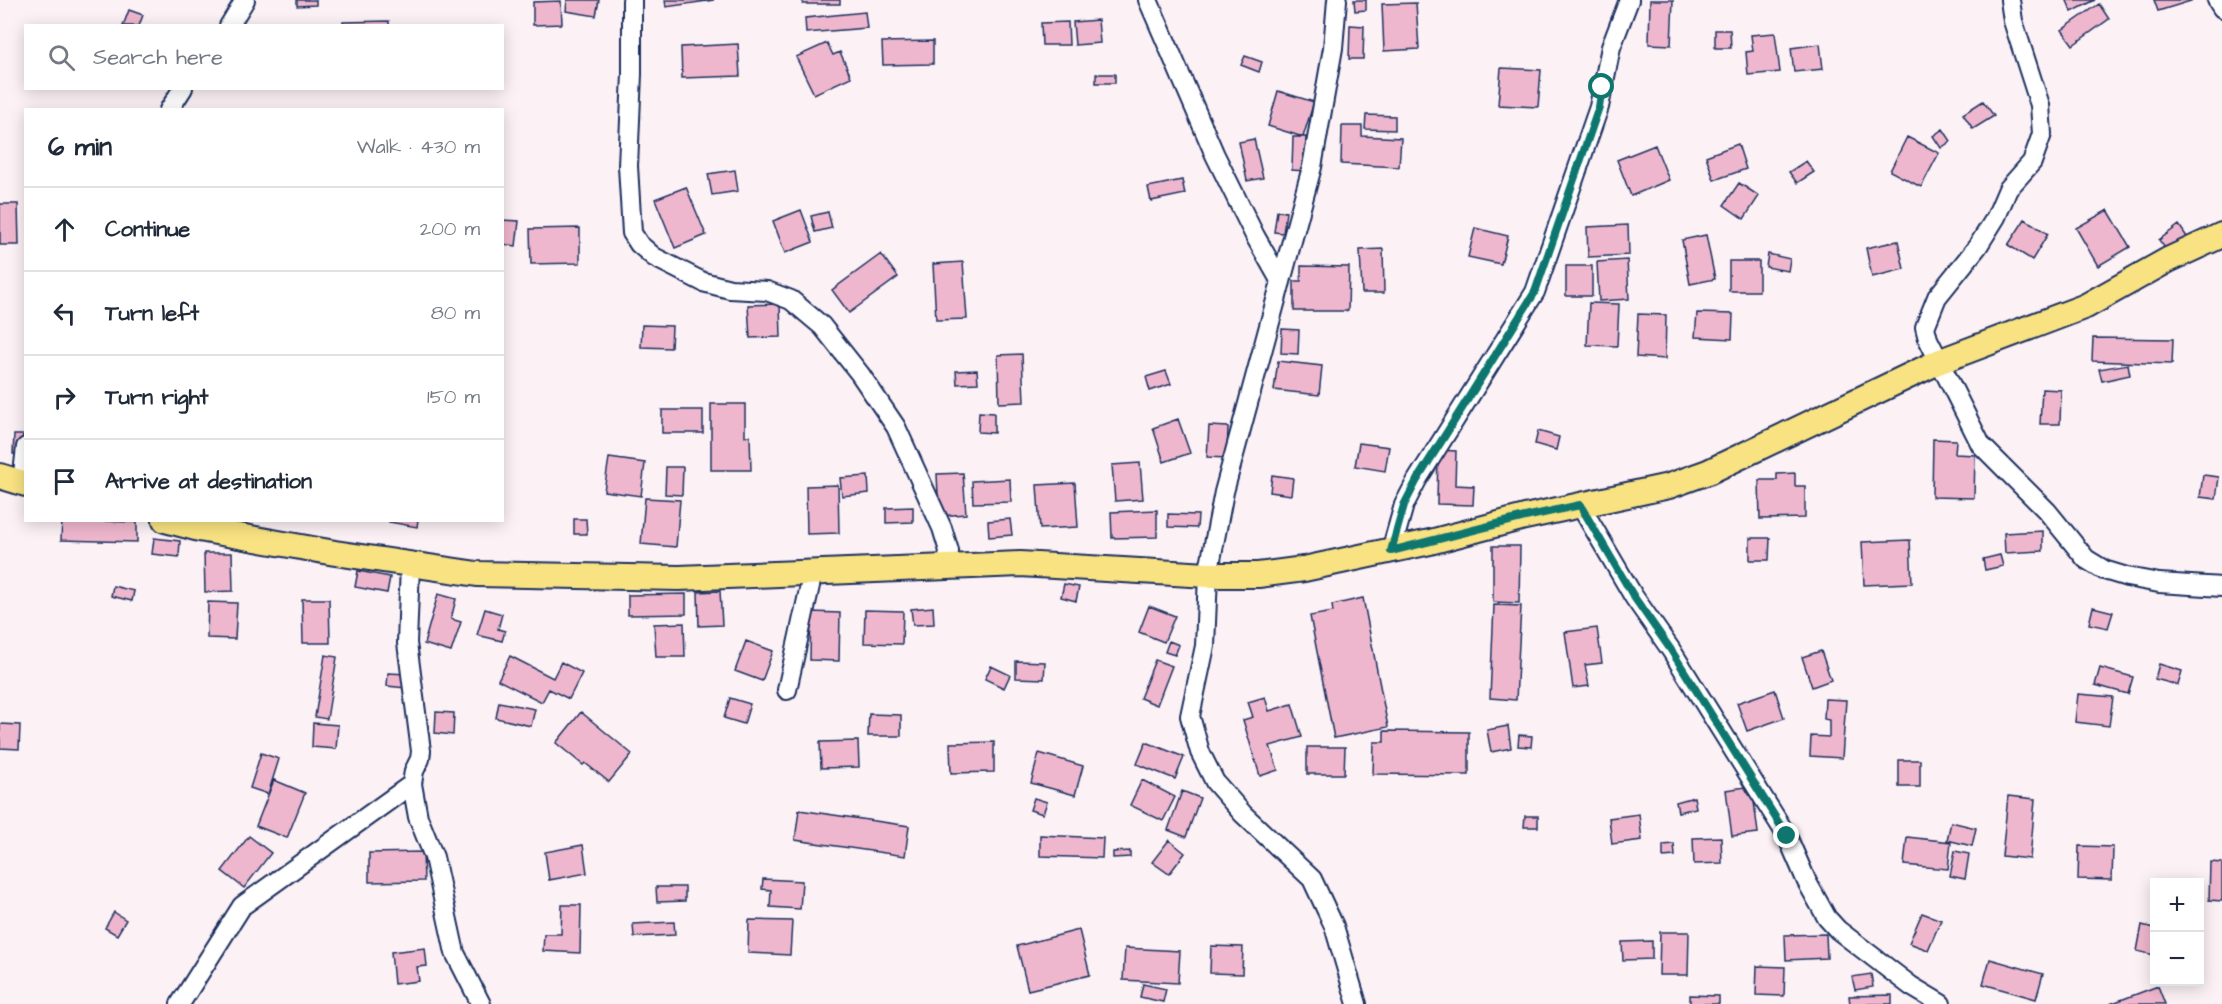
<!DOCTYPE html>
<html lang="en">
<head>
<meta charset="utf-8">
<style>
  :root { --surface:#fff; --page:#f6f6f7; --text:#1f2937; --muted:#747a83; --line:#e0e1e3 }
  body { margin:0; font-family:"Architects Daughter",sans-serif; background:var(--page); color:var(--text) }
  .controls { position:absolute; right:18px; bottom:18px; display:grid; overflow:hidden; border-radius:0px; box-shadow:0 3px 15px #0003 }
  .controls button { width:54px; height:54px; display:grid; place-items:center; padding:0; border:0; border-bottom:2px solid var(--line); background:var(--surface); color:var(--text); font:30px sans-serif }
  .stop { position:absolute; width:18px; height:18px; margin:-14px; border:4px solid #0f766e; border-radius:50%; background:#fff }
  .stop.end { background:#0f766e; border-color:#fff; box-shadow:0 2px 6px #0008 }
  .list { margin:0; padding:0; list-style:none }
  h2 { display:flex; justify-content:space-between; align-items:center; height:78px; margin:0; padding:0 24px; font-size:26px }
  h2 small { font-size:20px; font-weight:400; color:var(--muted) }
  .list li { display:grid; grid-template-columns:39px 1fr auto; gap:18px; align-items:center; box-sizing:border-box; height:84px; padding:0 24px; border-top:2px solid var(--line) }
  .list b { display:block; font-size:22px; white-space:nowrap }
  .list em { font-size:20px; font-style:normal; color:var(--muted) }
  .icon { flex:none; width:33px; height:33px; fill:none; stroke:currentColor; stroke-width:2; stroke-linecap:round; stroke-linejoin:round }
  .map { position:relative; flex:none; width:2222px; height:1004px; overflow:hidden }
  .search { position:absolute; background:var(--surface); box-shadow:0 3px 15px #0003; left:24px; top:24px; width:480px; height:66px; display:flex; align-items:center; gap:15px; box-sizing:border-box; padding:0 21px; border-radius:0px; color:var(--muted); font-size:22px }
  .panel { position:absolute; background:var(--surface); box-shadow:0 3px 15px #0003; left:24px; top:108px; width:480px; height:414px; border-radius:0px }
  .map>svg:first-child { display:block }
  .building { fill:#efb7cd; stroke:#1b2f5e; stroke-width:1.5 }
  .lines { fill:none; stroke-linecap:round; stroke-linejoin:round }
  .minor-casing { stroke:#1b2f5e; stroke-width:22 }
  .major-casing { stroke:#1b2f5e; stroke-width:28 }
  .minor { stroke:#fff; stroke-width:18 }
  .major { stroke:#f8e281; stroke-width:24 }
  .route { stroke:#0f766e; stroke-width:8 }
</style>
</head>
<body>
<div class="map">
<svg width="2222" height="1004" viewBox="0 0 2222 1004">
  <rect width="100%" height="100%" fill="#fcf1f5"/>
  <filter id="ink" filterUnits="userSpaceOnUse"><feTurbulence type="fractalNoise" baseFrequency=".0167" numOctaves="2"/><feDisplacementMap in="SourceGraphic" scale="12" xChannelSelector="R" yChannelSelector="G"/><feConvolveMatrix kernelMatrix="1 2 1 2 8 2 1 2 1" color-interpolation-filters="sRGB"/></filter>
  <g filter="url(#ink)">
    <path class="building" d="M297,0h19v5l-19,1z
      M567,0h32l-3,16 -30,-5z
      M665,0h49l-48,7z
      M803,0h37v4h-37z
      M1354,0h12v10l-11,1z
      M1650,0h23l-2,45 -22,-1z
      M2095,0l-23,12 -5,-11 1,-1z
      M2154,0h36l1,1 -33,10z
      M561,1l1,23 -29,1v-23z
      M1416,3l3,46 -35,2 -2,-47z
      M2099,4l10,15 -36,26 -11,-15z
      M129,10l14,5 -4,11h-16z
      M865,12l2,16 -61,5 -1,-15z
      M1098,20l2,23 -25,2 -2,-23z
      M389,21v5h-46v-4z
      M1068,22l1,23h-27l-1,-22z
      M1350,25l14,1 -1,33h-14z
      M1715,30h15l1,18h-16z
      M1775,33l5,39 -32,3 -2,-23 7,-1 -2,-16z
      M933,41v23l-50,1 -1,-23z
      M827,43l6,12 7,-3 11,25 -37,17 -18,-37z
      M738,44l2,32 -58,2 -1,-31z
      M1820,44l3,25 -29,3 -3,-24z
      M1245,56l17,6 -3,10 -18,-7z
      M1501,68l40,2 -3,37 -40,-2z
      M1096,74h19v9h-19z
      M1278,91l36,11 -11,35 -35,-11z
      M1983,101l11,15 -21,13 -10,-15z
      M1366,115l29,1v14l-30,-1z
      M1342,126h20v10l39,2 -2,29 -58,-3z
      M1943,129l8,12 -10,7 -8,-12z
      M1293,137h13l-1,34 -13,-1z
      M1907,137l32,16 -18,34 -31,-16z
      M1254,139l9,39 -16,3 -8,-39z
      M1738,144l8,25 -32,11 -8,-24z
      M1655,145l14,35 -38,16 -14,-36z
      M1806,161l8,11 -17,11 -8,-11z
      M735,170l3,21 -26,4 -4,-21z
      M1182,180l3,14 -34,7 -3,-14z
      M1739,183l20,13 -15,23 -20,-14z
      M686,187l20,48 -31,13 -20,-49z
      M0,204h18l1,41h-19z
      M801,210l12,32 -28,11 -12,-32z
      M2108,210l22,37 -32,19 -22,-38z
      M1277,211l9,1 -3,21 -9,-1z
      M828,212l4,16 -17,4 -4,-16z
      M2025,219l23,15 -16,26 -24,-15z
      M502,220l17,1 -3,25 -14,-2z
      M1628,225l1,30 -41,2 -1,-30z
      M2179,225l8,12 -20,14 -8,-11z
      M580,228v35l-49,1 -1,-35z
      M1475,228l33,8 -7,28 -33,-7z
      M1706,235l9,44 -25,5 -8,-44z
      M1898,241l6,28 -32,8 -6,-29z
      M1383,249l1,44h-22l-2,-43z
      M881,254l17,23 -49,36 -17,-23z
      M1768,254l22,5 -2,12 -22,-4z
      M1627,260l2,39 -30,2 -2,-39z
      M1729,261h30v30h-30z
      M963,262l4,57 -31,1 -3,-56z
      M1301,266l48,1 -1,44h-54v-30h7z
      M1566,266h26v30h-26z
      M1589,303l30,1 -2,42 -30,-1z
      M780,304l1,33 -31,1 -2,-33z
      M1697,313l36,1 -1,25 -37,-2z
      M1638,314l28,1 -1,44 -29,-2z
      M642,325l30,1 -1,22 -30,-1z
      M1282,329l17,1 -1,24 -17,-1z
      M2093,338l80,1 -1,25 -80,-3z
      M1022,354l2,48 -25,1 -1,-48z
      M1278,361l44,5 -3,29 -45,-5z
      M2128,364l2,11 -28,6 -3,-12z
      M977,370l1,13 -21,1 -1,-13z
      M1166,371l5,13 -21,7 -4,-14z
      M2042,389l19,1 -1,34h-20z
      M711,404h34v32h5l1,34h-40z
      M662,410h41v23h-41z
      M979,412l15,1v20l-16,-1z
      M1178,419l12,34 -26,9 -11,-34z
      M1209,426l19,1 -1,31 -20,-1z
      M1538,431l21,6 -3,13 -21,-6z
      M14,435h9v19h-10z
      M1933,439l23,1 -1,14 20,1 -1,43 -42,-1z
      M1359,443l30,4 -4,24 -30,-5z
      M1438,450l18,1 -1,34 19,1 -1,19 -36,-1z
      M609,458l36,5 -4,33 -37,-5z
      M1140,463l3,36 -28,2 -3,-36z
      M666,467h17l-1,28 -17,-1z
      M963,473l3,41 -27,2 -2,-42z
      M1795,473v13h10v32l-45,1 -1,-39h18v-6z
      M1272,475l21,3 -2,17 -21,-3z
      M2203,475l16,2 -3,22 -16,-2z
      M868,476l1,17 -27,3 -2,-18z
      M1010,479l1,23 -38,1 -1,-22z
      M1075,483l3,44 -38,2 -3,-44z
      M838,485l1,48 -32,1 -1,-48z
      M645,498l35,2 -4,47 -35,-3z
      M913,507v15l-27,1v-15z
      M1157,510v27l-45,1 -1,-26z
      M1168,514l30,1 -1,13 -29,-1z
      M574,519h12l1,15h-13z
      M1010,519l2,16 -23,2 -1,-16z
      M62,520l75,2v20l-76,-2z
      M390,520h28l-1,7 -28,-5z
      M2043,531v20l-38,2 -1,-20z
      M154,538l26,3 -1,16 -27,-3z
      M1750,538h20l-1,22h-19z
      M1910,540l2,43 -48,2 -2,-43z
      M1493,546h27l-1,57 -26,-1z
      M204,553h28l1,38 -28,1z
      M2000,555l3,11 -18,4 -2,-11z
      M358,571l32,6 -3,16 -32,-6z
      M1064,584l15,3 -3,14 -15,-4z
      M113,586l21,5 -2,10 -21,-5z
      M720,591l2,34 -23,1 -1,-34z
      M438,594l18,5 -5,20 10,3 -10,30 -27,-8z
      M686,594v20l-58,1v-20z
      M1363,598l25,129 -54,11 -24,-122 23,-4 -1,-7z
      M302,599h27l1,44h-27z
      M208,602l29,1 -2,36 -28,-1z
      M1494,605l27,1 -5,94 -26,-2z
      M1149,606l26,10 -11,26 -25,-10z
      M933,607l1,17 -21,1 -2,-16z
      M2093,607l20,5 -5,16 -19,-4z
      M485,609l17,5 -4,15 7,2 -3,10 -25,-6z
      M865,610l38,1 -1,33 -38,-1z
      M811,612l29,1 -1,48 -29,-1z
      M684,623l1,34h-29l-2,-33z
      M1597,628l5,35 -17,2 4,21 -16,2 -8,-56z
      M746,641l27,10 -11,30 -27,-10z
      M1169,641l10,4 -4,10 -10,-3z
      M1821,651l10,29 -19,7 -10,-30z
      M325,655l12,2 -10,62 -12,-2z
      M510,656l43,22 8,-16 21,11 -13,26 -20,-10 -7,13 -44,-22z
      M1155,660l17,6 -15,39 -17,-7z
      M1016,661l29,1 -1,17 -28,-1z
      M2159,664l23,7 -4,14 -23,-6z
      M991,666l19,9 -6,13 -19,-9z
      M2100,668l33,9 -5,17 -33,-9z
      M388,673l19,1 -1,14 -19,-2z
      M1775,690l9,28 -37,13 -10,-28z
      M2078,694l35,3 -4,29 -34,-4z
      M1265,697l4,14 23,-7 10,33 -32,9 8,24 -18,6 -17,-56 10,-3 -5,-15z
      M730,698l20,6 -6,20 -20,-6z
      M1825,699l21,1 -4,58 -32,-2 1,-20 18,1v-17l-5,-1z
      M499,702l36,7 -4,17 -35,-8z
      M436,712l18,1 -1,22 -18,-2z
      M581,712l51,42 -23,28 -24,-19 -2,2 -27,-22z
      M869,714l32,1v21h-33z
      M313,723l25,2 -2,24 -24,-2z
      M0,724l20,1 -1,24 -19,-1z
      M1508,726l3,22 -20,4 -4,-22z
      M1384,731l85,1v43l-96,-1 1,-32h10z
      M1519,735l13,1 -1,11 -13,-1z
      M858,741l1,26 -38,1 -1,-26z
      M994,742v30l-43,1 -1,-30z
      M1146,742l38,15 -9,22 -38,-15z
      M1307,747h38l-1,27h-37z
      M261,753l18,6 -11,35 -18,-6z
      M1039,753l44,13 -8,29 -44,-12z
      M1899,760h21v27h-21z
      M274,780l31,13 -18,45 -31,-12z
      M1142,780l33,17 -12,24 -33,-16z
      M1752,786l6,47 -26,3 -6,-46z
      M1182,791l18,7 -14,39 -18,-7z
      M2008,796l27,3 -5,60 -28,-3z
      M1694,797l2,11 -18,4 -2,-10z
      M1034,798l13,4 -4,12 -13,-4z
      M799,810l110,16 -4,30 -110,-16z
      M1639,814l3,26 -30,4 -3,-26z
      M1525,816h13v11h-14z
      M1951,822l25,6 -4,18 -25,-6z
      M1040,835l63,3 -1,20 -62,-2z
      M249,836l22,17 -27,35 -22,-17z
      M1721,837l1,26 -28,1 -1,-26z
      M1907,837l44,5 -3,27 -44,-4z
      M1169,840l16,13 -16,21 -17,-12z
      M1674,844l1,12 -12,1v-12z
      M583,845l4,28 -38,7 -4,-28z
      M2079,846l34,1 -1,33 -34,-1z
      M1130,851v6l-17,1v-6z
      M1955,851l14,3 -4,25 -15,-3z
      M423,852l1,29 -55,1v-29z
      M2210,862l12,1v38l-13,-1z
      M763,879l39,2 -2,28 -30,-2 1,-17 -9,-1z
      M656,887h29v14l-28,1z
      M562,905h19l-1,48 -37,-2 1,-17h17z
      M114,912l12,8 -9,15 -12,-7z
      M1922,913l19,7 -13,30 -19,-7z
      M749,920l43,1 -2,34 -42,-2z
      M674,922l1,13 -41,2 -1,-13z
      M2142,925l12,3v27l-17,-4z
      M1079,930l11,45 -62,15 -11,-44z
      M1660,932h29l-1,43h-29z
      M1826,934l1,24 -41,2 -1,-25z
      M1652,941v18l-29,1 -1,-18z
      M1211,946l32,1 -1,27 -32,-1z
      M425,948l2,18 -10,1 2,14 -25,3 -3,-32z
      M1125,948l55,3 -2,32 -55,-3z
      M1990,959l53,15 -7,25 -53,-15z
      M1757,966l28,1 -1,29 -28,-1z
      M1871,974l2,13 -18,3 -3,-13z
      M1143,984l23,5 -3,13 -23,-5z
      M2158,986l7,18h-55z
      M1690,995l29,1v8h-29z
      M1892,995v9h-42l-1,-8z"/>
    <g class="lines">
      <defs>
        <path id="minor" d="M632,0v74l-4,92 4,67 7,11 15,13 49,25 27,7 37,2 24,9 31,26 38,48 36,53 46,101 7,23 -2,15
          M1148,0l67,155 40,81 26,46
          M1337,0l-4,48 -21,119 -88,325 -16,83 -3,71 -15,70 10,36 15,30 28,32 69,65 22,47 23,78
          M2010,0l3,21 27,84 2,29 -10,28 -24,27 -12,28 -18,29 -41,51 -12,30 3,12 53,106 66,66 39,48 18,11 23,7 32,6 63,4
          M2217,0l5,8
          M229,26l16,-26
          M169,110l14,-22
          M22,483l4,-36
          M1580,505l54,92 37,53 116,186 20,46 20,36 11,12 73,56 30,18
          M1391,551l13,-46 13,-25 118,-188 64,-185 12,-60 18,-47
          M410,565l-3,78 14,108 -1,8 -6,12 -2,13 6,33 16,40 21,96 26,51
          M787,690l26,-118
          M180,1004l62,-98 170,-122"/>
        <path id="major" d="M0,476l26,8
          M165,520l34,9 136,24 142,21 202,4 341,-14 188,11h50l46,-6 126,-27 95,-25 144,-31 39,-14 230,-110 148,-56 82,-46 54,-25"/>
      </defs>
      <use href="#minor" class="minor-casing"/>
      <use href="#major" class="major-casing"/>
      <use href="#minor" class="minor"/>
      <use href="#major" class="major"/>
    </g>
  </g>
  <g class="lines" filter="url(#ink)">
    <path class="route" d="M1602,87l-3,20 -64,185 -118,188 -13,25 -13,46 134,-34 55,-12 54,92 37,53 116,186"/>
  </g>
</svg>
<div class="controls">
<button>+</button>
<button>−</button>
</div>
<div class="stop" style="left:1602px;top:87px"></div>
<div class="stop end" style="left:1787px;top:836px"></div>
<div class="search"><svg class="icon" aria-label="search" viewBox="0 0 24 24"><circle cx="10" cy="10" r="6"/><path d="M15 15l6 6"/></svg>Search here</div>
<section class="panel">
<h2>6 min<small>Walk · 430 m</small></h2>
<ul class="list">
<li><svg class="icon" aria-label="ahead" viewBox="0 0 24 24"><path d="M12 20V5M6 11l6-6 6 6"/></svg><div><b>Continue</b></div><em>200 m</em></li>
<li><svg class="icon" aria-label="left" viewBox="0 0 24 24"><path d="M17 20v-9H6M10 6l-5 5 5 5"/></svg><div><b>Turn left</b></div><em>80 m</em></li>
<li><svg class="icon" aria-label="right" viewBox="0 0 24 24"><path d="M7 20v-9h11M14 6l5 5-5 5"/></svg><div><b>Turn right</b></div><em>150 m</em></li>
<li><svg class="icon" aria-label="arrive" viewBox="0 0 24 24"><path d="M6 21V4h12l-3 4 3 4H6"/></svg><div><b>Arrive at destination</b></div></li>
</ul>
</section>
</div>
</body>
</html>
